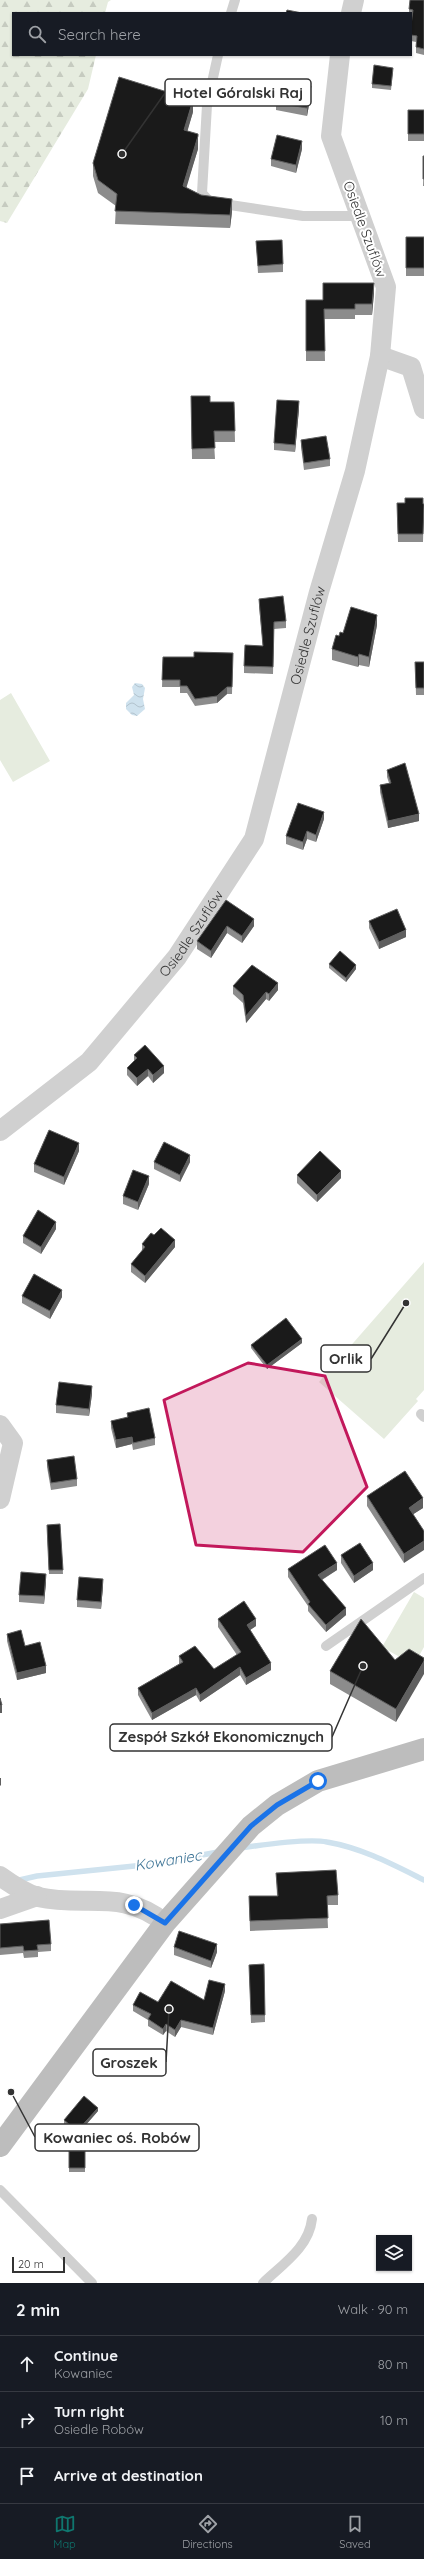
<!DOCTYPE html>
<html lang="en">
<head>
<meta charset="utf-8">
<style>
  :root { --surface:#171b24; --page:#20242c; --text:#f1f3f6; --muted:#9ea1a6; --line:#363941; --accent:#0f766e }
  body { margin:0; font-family:Quicksand,sans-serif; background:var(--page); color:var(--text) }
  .controls { position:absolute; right:12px; bottom:12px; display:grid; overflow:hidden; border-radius:0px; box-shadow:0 1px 3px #0004 }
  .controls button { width:36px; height:36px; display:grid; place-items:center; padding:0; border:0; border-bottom:1px solid var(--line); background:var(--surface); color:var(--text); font:20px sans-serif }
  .scale { position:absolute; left:12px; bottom:10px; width:53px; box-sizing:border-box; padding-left:4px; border:2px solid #333; border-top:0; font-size:11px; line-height:14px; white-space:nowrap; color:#333; -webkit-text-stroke:3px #fff; paint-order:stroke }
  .stop { position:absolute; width:12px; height:12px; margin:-9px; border:3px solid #1a73e8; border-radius:50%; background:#fff }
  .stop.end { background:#1a73e8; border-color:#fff; box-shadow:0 1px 4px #0008 }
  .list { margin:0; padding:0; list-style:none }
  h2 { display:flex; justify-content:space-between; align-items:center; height:52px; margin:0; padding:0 16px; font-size:17px }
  h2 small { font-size:13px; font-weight:400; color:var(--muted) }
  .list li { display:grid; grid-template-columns:26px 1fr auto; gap:12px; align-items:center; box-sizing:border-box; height:56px; padding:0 16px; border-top:1px solid var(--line) }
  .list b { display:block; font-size:15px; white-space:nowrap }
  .list p { margin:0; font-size:13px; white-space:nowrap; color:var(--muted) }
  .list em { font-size:13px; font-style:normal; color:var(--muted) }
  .icon { flex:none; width:22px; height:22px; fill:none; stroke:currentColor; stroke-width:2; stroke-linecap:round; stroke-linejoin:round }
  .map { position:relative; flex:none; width:424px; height:2283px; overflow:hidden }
  .search { position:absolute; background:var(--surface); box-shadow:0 1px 3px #0004; left:12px; right:12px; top:12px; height:44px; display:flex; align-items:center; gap:10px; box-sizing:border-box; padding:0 14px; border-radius:0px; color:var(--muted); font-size:15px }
  .sheet { height:220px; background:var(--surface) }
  nav { display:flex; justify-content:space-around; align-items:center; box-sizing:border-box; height:56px; border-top:1px solid var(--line); background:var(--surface); font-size:11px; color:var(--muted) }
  nav a { display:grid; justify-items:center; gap:2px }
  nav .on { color:var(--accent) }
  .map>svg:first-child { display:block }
  .forest { fill:url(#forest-firs) }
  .garden { fill:#e6ecdf }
  .water { fill:url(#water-waves) }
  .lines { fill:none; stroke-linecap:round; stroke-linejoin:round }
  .stream { stroke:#cfe2ee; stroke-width:5.5 }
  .lane { stroke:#d0d0d0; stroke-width:10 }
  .street { stroke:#d0d0d0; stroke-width:20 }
  .secondary { stroke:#bdbdbd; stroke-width:22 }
  .wall { fill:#8c8c8c }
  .shaded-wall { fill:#5f5f5f }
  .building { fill:#1a1a1a; stroke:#5f5f5f }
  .route { stroke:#1a73e8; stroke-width:5 }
  .marked { fill:#c2185b; fill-opacity:0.2; stroke:#c2185b; stroke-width:3; stroke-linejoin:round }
  .labels { text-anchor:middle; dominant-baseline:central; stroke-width:4; stroke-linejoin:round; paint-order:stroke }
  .street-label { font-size:14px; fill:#333; stroke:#fff }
  .water-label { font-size:15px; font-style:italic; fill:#3f7597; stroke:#fff }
  .leader { fill:none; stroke:#333; stroke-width:1.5 }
  .callout-dot { fill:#333; stroke:#fff; stroke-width:1.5 }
  .callout { fill:#fff; stroke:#333; stroke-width:1.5 }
  .callout-label { font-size:15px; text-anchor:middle; font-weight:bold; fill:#333 }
</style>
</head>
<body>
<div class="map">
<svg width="424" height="2283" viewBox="0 0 424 2283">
  <defs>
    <pattern id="forest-firs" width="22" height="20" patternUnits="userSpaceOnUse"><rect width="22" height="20" fill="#e6ecdf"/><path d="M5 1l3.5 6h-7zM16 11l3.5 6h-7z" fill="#c6cbc0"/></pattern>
    <pattern id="water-waves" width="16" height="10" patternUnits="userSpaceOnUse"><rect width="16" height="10" fill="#cfe2ee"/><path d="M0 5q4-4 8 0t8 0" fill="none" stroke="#b2c2cd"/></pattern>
  </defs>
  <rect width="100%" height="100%" fill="#fff"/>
  <path class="forest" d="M0,0h111l-3,2 -3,11h-92v42h83l-8,34 -81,134 -7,-2z"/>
  <path class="garden" d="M11,693l39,68 -37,21 -13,-22v-60z
    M424,1262v128l-8,9 2,2 -34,38 -65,-57z
    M414,1592l10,6v49l-10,18 -32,-18z"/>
  <path class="water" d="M135,683l7,1 3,4 -2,11 2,10 -8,7 -5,-1 -6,-6v-6l8,-8 -2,-8z"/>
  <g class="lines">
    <path class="stream" d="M241,1848c20,-3 66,-10 86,-6 35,6 65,22 97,38
      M15,1881l22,-5 117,-12 64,-12"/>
    <path class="lane" d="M231,13l4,-13
      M218,55l-11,50 -5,88 8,9 93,14h57
      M421,1414l3,3
      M326,1646l98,-68
      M0,2190l92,93
      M263,2283c20,-19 46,-36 49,-64"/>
    <g class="street">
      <path d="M351,13l3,-13"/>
      <path d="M380,356l31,11 13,42"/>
      <path id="s1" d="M0,1131l89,-69 88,-105 77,-118 65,-247 36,-121 25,-115 6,-69 -55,-151 9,-81"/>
      <path d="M0,1425l13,18 -13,56"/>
      <path d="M0,1876c11,8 25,17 38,21 48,11 83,-9 127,26"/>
      <path d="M0,1909l37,-13"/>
    </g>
    <path class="secondary" d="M0,2146l165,-223 86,-97 26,-21 41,-24 106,-32"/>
  </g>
  <path class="wall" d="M424,0v55l-8,-2v-11l-5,-1v-16l1,-9h-1v-3h-2v-4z
    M393,71l-2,19 -19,-2v-4z
    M311,94l-4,22 -31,-6v-7z
    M408,110h16v31h-16z
    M193,112l-6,19 11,18 -12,38 46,25 -2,16 -115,-4 1,-18 -18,-13 -5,-17v-13z
    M302,149l-6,24 -25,-7v-7z
    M424,156v30h-1z
    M406,237h18v39h-18z
    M256,241l27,23v8l-25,1z
    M374,293l-2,22h-17v4h-31l1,42h-19v-61h17z
    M191,396l19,6h24l1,40h-21l1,17h-23z
    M299,409l-4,43 -21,-2v-7z
    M301,440l29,19v7l-26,4 -3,-23z
    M397,503l27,1 -1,38h-25z
    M259,599l27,22v7l-12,1 -1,45 -29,-1v-7l19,-20 -4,-40z
    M377,625l-8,42 -10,-2 -1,2 -26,-7v-11l7,-13 4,-3z
    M233,653l-1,41h-5l-10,9 -22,3 -8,-13h-7v-6h-18l1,-30h31z
    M415,662h9v33h-8z
    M387,770l32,51 -31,7 -8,-36v-7l9,-2 -2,-6z
    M324,819l-8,23 -9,-3 -4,11 -17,-6v-8z
    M226,900l28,26 -12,17 -15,-10 -16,25 -14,-9v-8z
    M369,921l37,16 -27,12 -10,-21z
    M329,964l27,5 -10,13 -17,-14z
    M233,986l45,4 -9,11 -3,-2 -20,24 -3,-20 -10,-9z
    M134,1055l30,18 -11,10 -5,-7 -11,10 -10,-11v-7l7,-7z
    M79,1151l-15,34 -30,-13v-8z
    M154,1162h36l-10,20 -26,-13z
    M297,1175l44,3 -24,24 -20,-19z
    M149,1184l-11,26 -15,-6v-8z
    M56,1229l-15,25 -18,-11v-7z
    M154,1235l21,12 -30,36 -14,-11v-8l11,-13v-7z
    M22,1296l40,1 -12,22 -28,-16z
    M302,1343l-35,26 -16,-21v-3z
    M92,1394l-3,22 -33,-3v-8z
    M127,1413l28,25v7l-22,5 -1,-6 -16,4 -5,-20v-7l16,-3z
    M47,1460l30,19v7l-26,4 -4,-23z
    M367,1496l56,12 -10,6 -9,49 -37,-57z
    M60,1524l3,50h-14l-2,-45z
    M341,1555l32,15 -19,13 -13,-20z
    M288,1569l49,1 -15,10 24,35 -20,17 -18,-21v-5l-20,-29z
    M46,1582l-2,22 -25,-2v-7z
    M103,1586l-2,23 -24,-2v-7z
    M218,1619l38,7 -6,4 21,40 -25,15 -6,-10 -40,27 -4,-7 -44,25 -14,-25v-7l41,-24v-8l35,13 23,-14 -19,-28z
    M7,1634l39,39 -29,7 -10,-39z
    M409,1649l-13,73 -66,-38v-13l65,-11z
    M276,1873l62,22v10h-11l1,23 -78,3 -1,-35h28z
    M0,1924l51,20v7l-13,1v5l-14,1 -1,-5 -23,2z
    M174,1947l43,5 -6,16 -37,-13z
    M264,1964l1,58 -14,1 -2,-58z
    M225,1991l-12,44 -32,-8 -6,10 -9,-6 -3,4 -15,-9v-6l-15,-9v-6l25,-3 46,-2z
    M98,2111l-21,24 -13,-11v-4z
    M69,2151h16v21h-16z"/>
  <path class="shaded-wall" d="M311,86v8l-4,22v-8z
    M193,100v12l-9,31v-13z
    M198,134v15l-15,50v-13z
    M302,141v8l-6,24v-8z
    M232,199v13l-2,16v-13z
    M374,283v10l-2,22v-11z
    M299,401v8l-4,43v-7z
    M377,615v10l-8,42v-10z
    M359,654v11l-1,2v-10z
    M227,687v7l-10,9v-7z
    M324,812v7l-8,23v-7z
    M419,814v7l-31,7v-7z
    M307,831v8l-4,11v-8z
    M254,919v7l-12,17v-7z
    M227,926v7l-16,25v-7z
    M406,930v7l-27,12v-7z
    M356,965v4l-10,13v-4z
    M278,983v7l-9,11v-7z
    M266,992v7l-20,24v-7z
    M164,1066v7l-11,10v-8z
    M148,1069v7l-11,10v-8z
    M79,1143v8l-15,34v-8z
    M190,1155v7l-10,20v-7z
    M341,1171v7l-24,24v-7z
    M149,1176v8l-11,26v-8z
    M56,1222v7l-15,25v-7z
    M175,1240v7l-30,36v-7z
    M62,1290v7l-12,22v-8z
    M302,1339v4l-35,26v-4z
    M92,1386v8l-3,22v-7z
    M132,1437v7l-16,4v-8z
    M423,1498v10l-14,9v-9z
    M424,1541v9l-20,13v-9z
    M337,1563v7l-19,12v-7z
    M373,1563v7l-19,13v-7z
    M46,1574v8l-2,22v-8z
    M103,1579v7l-2,23v-7z
    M346,1608v7l-20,17v-7z
    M256,1619v7l-9,6v-7z
    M424,1661v13l-28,48v-13z
    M271,1663v7l-25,15v-7z
    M46,1666v7l-29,7v-7z
    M240,1667v8l-40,27v-7z
    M196,1688v7l-44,25v-7z
    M2,1705v8h-2v-7z
    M0,1778h1v7l-1,1z
    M217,1944v8l-6,16v-7z
    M225,1984v7l-12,44v-7z
    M181,2020v7l-6,10v-7z
    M166,2024v7l-3,4v-6z
    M98,2108v3l-21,24v-4z"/>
  <path class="building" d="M410,0h14v49l-8,-2 1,-11 -6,-1v-10l2,-15 -4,-1z
    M287,10l15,3h-16z
    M374,65l19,3 -2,18 -19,-2z
    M119,77l74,23 -9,30 14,4v2l-15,50 18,9 31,4 -2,16 -115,-4 2,-17 -19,-14 -5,-17z
    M280,81l31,5 -4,22 -31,-5z
    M408,110h16v24h-16z
    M277,135l25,6 -6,24 -25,-6z
    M423,156h1v23h-1z
    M406,237h18v31h-18z
    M282,240l1,24 -25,2 -2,-25z
    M323,283h51l-2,21h-17v5h-31l1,42h-19v-51h17z
    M191,396h19v6h24l1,29h-21l1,17 -23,1z
    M277,400l22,1 -4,44 -21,-2z
    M326,436l4,23 -26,4 -3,-23z
    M405,498h18v6h1l-1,30h-25l-1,-31h8z
    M283,596l3,25 -12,1 -1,45 -29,-1 1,-21 18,1 -4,-47z
    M351,607l26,8 -8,42 -10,-3 -1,3 -26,-8 4,-14 3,1 1,-4 3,1z
    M194,652l39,1 -1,34h-5l-10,9 -22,3 -8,-13h-7v-6h-18l1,-23h31z
    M415,662h9v26h-8z
    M405,763l14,51 -31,7 -8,-36 11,-2 -4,-13z
    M298,803l26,9 -8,23 -9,-4 -4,11 -17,-6z
    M226,900l28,19 -12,17 -15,-10 -16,25 -14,-10z
    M397,909l9,21 -27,12 -10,-21z
    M340,951l16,14 -10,13 -17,-14z
    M252,965l26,18 -9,11 -3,-2 -20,24 -3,-21 -10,-9z
    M145,1045l19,21 -11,9 -5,-6 -11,9 -10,-10 10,-10 -3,-3z
    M49,1130l30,13 -15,34 -30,-13z
    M164,1142l26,13 -10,20 -26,-13z
    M320,1151l21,20 -24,24 -20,-20z
    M133,1170l16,6 -11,26 -15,-6z
    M38,1210l18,12 -15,25 -18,-11z
    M161,1228l14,12 -30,36 -14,-12 14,-17 -3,-3 9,-11 3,2z
    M34,1274l28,16 -12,21 -28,-15z
    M286,1318l16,21 -35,26 -16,-20z
    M59,1382l33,4 -3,23 -33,-4z
    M149,1408l6,30 -22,5 -1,-6 -16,3 -5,-19 17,-4 -1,-4z
    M74,1456l3,23 -26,4 -4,-23z
    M405,1471l18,27 -14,10 15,23v10l-20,13 -37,-58z
    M60,1524l3,46h-14l-2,-45z
    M360,1543l13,20 -19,13 -13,-21z
    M325,1545l12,18 -19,12 28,33 -20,17 -18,-21 2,-2 -22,-33z
    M21,1572l25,2 -2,22 -25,-1z
    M79,1577l24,2 -2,23 -24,-2z
    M244,1601l12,18 -9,6 24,38 -25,15 -6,-11 -40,28 -4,-7 -44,25 -14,-25 45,-26 -4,-6 16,-10 19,23 27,-17 -23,-33z
    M361,1619l34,41 14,-11 15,9v3l-28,48 -66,-38z
    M21,1630l4,16 15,-4 6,24 -29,7 -10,-39z
    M0,1698l2,7 -2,1z
    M336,1870l2,25 -11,1 1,22 -78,3 -1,-25h29l-2,-23z
    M49,1920l2,24 -14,1 1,5 -14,1 -1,-5 -23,2v-24z
    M179,1931l38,13 -6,17 -37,-14z
    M264,1964l1,51h-14l-2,-50z
    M209,1980l16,4 -12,44 -32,-8 -6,10 -9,-6 -3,5 -15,-10 3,-5 -18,-9 7,-13 18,10 13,-21 33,19z
    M84,2096l14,12 -21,23 -13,-11z
    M69,2151h16v17h-16z"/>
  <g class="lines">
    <path class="route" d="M134,1905l31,18 86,-97 26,-21 41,-24"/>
  </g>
  <path class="marked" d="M248,1363l77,13 42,111 -64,65 -107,-7 -32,-145z"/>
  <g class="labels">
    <g class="street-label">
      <text transform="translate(365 229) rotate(70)">Osiedle Szuflów</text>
      <text stroke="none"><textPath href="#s1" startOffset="601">Osiedle Szuflów</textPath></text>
      <text stroke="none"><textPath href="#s1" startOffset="277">Osiedle Szuflów</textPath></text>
    </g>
    <g class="water-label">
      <text transform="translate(168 1860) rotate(-9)">Kowaniec</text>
    </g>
  </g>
  <path class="leader" d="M122 154L165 93M406 1303L371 1359M363 1666L332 1737M169 2009L166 2062M11 2092L35 2137"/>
  <g class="callout-dot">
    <circle cx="122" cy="154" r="4"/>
    <circle cx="406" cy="1303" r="4"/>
    <circle cx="363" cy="1666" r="4"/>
    <circle cx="169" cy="2009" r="4"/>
    <circle cx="11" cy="2092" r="4"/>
  </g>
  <g class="callout">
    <rect x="165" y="79" width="146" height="27" rx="4"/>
    <rect x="321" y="1345" width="50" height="27" rx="4"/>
    <rect x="110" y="1724" width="222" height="27" rx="4"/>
    <rect x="93" y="2049" width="73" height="27" rx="4"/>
    <rect x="35" y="2124" width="164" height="27" rx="4"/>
  </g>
  <g class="callout-label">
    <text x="238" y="98">Hotel Góralski Raj</text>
    <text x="346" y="1364">Orlik</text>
    <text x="221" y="1742">Zespół Szkół Ekonomicznych</text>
    <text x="129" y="2068">Groszek</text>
    <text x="117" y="2143">Kowaniec oś. Robów</text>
  </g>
</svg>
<div class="controls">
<button><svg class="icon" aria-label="layers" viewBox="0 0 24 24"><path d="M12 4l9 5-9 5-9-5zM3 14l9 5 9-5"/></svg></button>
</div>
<div class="scale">20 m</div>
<div class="stop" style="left:318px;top:1781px"></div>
<div class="stop end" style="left:134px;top:1905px"></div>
<div class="search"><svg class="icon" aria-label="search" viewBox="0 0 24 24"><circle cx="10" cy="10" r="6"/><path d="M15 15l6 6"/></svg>Search here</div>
</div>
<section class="sheet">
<h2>2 min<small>Walk · 90 m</small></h2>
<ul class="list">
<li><svg class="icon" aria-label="ahead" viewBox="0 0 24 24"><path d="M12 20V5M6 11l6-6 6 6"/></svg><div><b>Continue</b><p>Kowaniec</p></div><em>80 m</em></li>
<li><svg class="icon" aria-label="right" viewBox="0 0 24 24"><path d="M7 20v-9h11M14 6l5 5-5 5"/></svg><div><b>Turn right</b><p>Osiedle Robów</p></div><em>10 m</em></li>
<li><svg class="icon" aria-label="arrive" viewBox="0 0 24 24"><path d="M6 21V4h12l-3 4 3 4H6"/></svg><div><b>Arrive at destination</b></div></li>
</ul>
</section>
<nav>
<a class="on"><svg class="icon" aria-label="map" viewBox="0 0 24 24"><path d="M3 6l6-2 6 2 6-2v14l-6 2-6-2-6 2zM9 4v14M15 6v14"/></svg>Map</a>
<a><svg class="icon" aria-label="directions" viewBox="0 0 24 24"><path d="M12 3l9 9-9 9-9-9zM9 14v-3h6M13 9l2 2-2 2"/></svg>Directions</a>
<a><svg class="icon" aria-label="saved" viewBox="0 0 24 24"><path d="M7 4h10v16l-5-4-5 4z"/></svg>Saved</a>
</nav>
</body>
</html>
